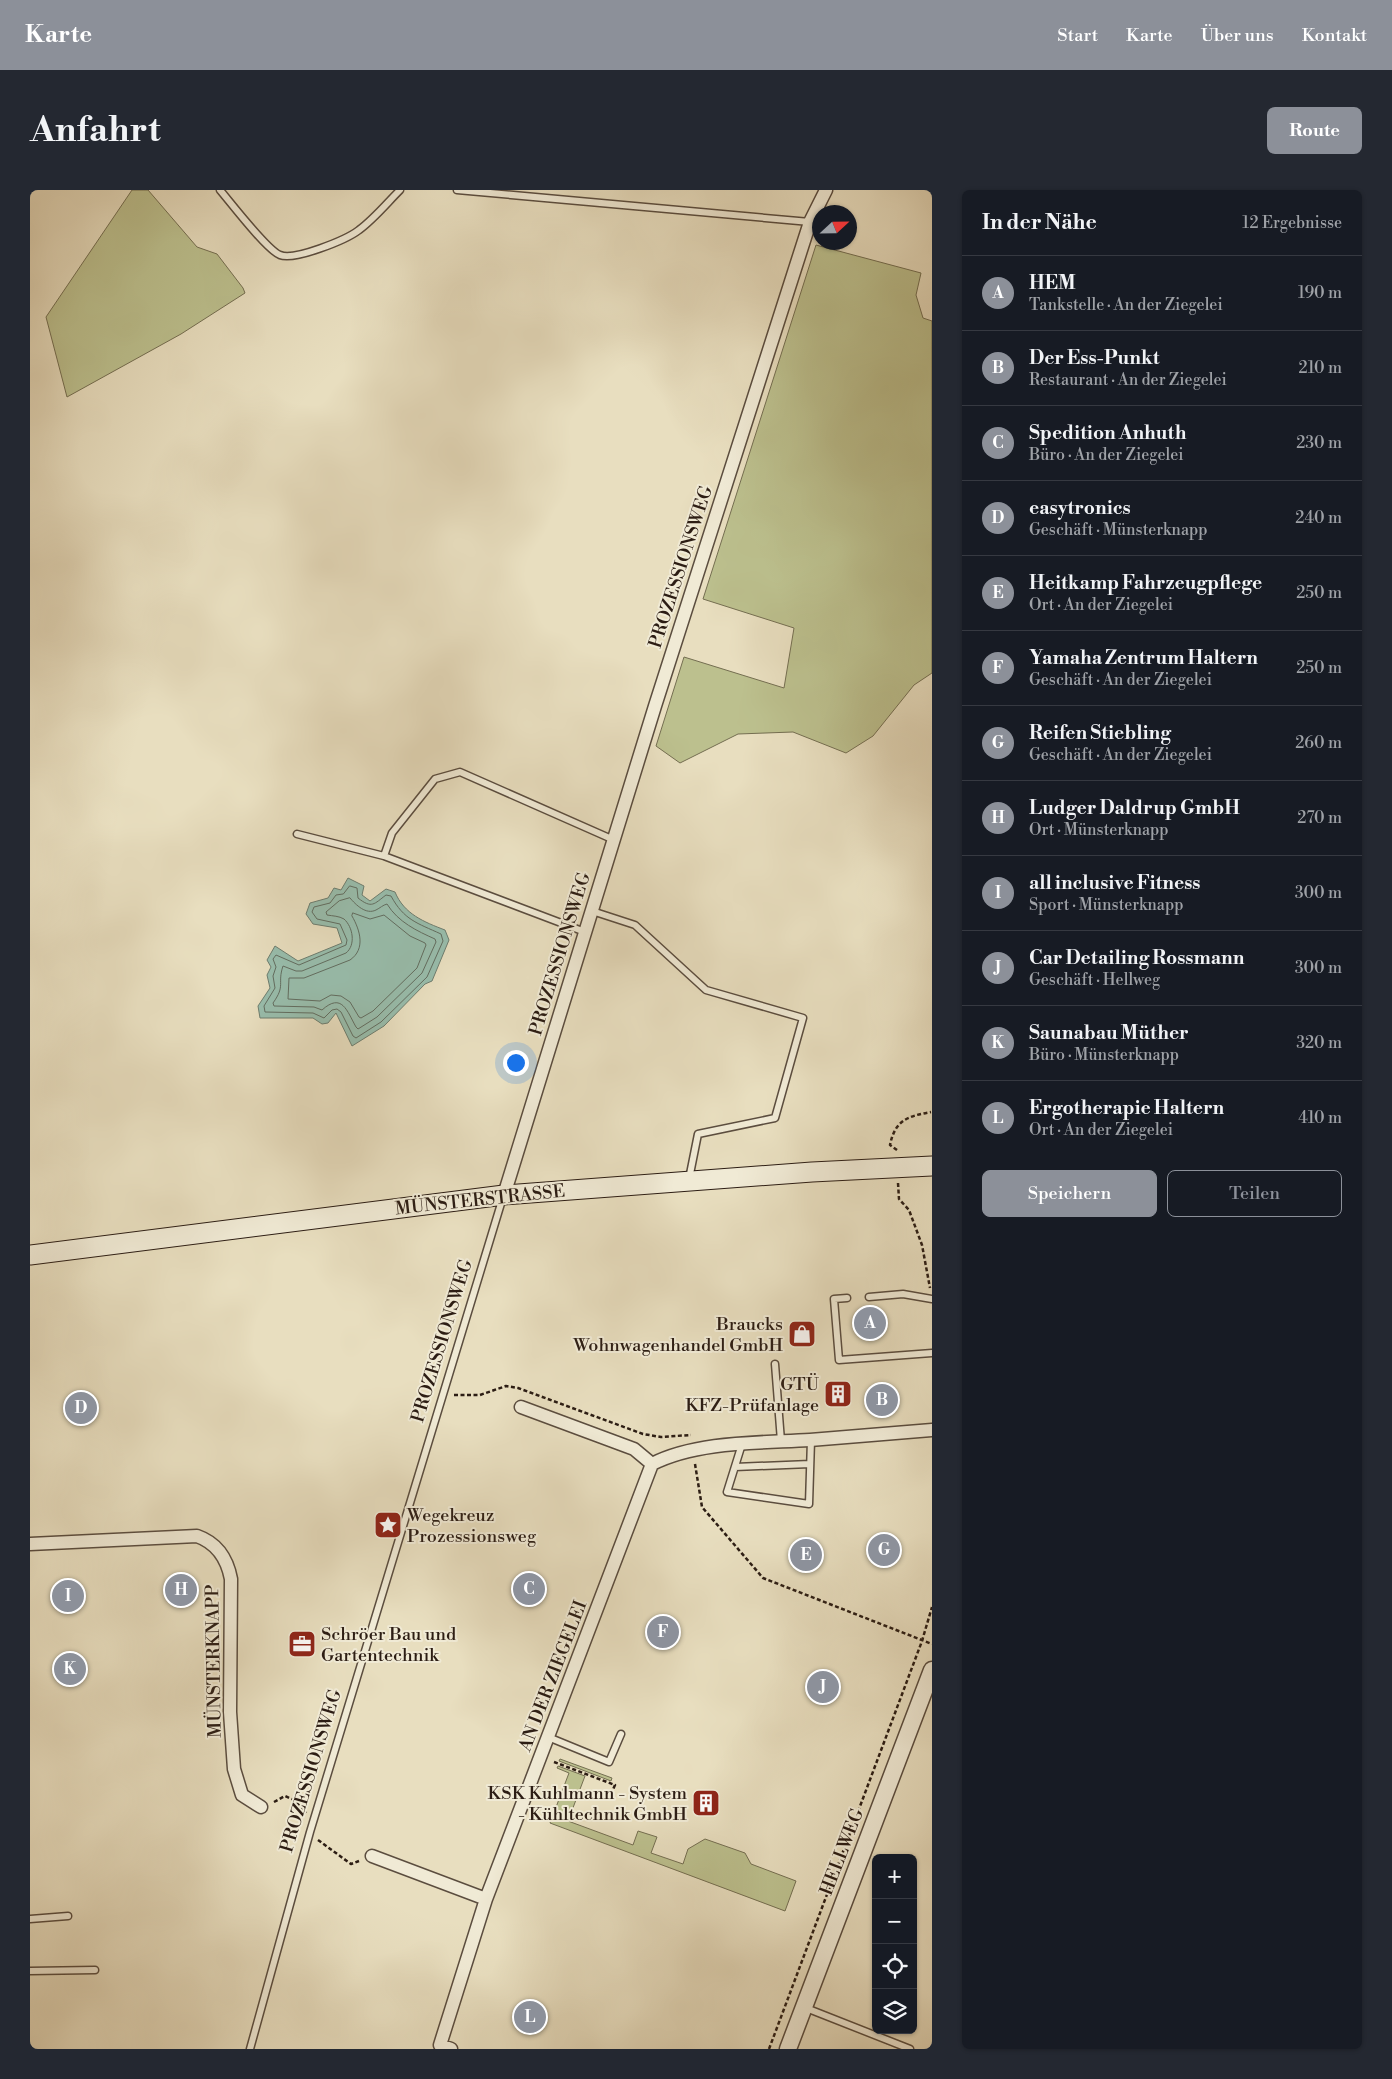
<!DOCTYPE html>
<html lang="de">
<head>
<meta charset="utf-8">
<style>
  :root { --surface:#171b24; --page:#242831; --text:#f1f3f6; --muted:#9ea1a6; --line:#363941; --accent:#8c9099 }
  body { margin:0; font-family:"Libre Bodoni",serif; background:var(--page); color:var(--text) }
  .controls { position:absolute; right:15px; bottom:15px; display:grid; overflow:hidden; border-radius:8px; box-shadow:0 1px 4px #0004 }
  .controls button { width:45px; height:45px; display:grid; place-items:center; padding:0; border:0; border-bottom:1px solid var(--line); background:var(--surface); color:var(--text); font:25px sans-serif }
  .compass { position:absolute; left:782px; top:15px; width:45px; height:45px; border-radius:50%; background:var(--surface); box-shadow:0 1px 4px #0004; rotate:68deg }
  .you { position:absolute; left:485px; top:872px; width:18px; height:18px; margin:-12px; border:4px solid #fff; border-radius:50%; background:#1a73e8; box-shadow:0 0 0 8px #1a73e833 }
  .badge { display:grid; place-items:center; width:32px; height:32px; border-radius:50%; background:var(--accent); color:#fff; font-size:16px; font-weight:700 }
  .pin { position:absolute; translate:-50% -50%; border:2px solid #fff; box-shadow:0 1px 5px #0006 }
  .list { margin:0; padding:0; list-style:none }
  h2 { display:flex; justify-content:space-between; align-items:center; height:65px; margin:0; padding:0 20px; font-size:21px }
  h2 small { font-size:16px; font-weight:400; color:var(--muted) }
  .list li { display:grid; grid-template-columns:32px 1fr auto; gap:15px; align-items:center; box-sizing:border-box; height:75px; padding:0 20px; border-top:1px solid var(--line) }
  .list b { display:block; font-size:19px; white-space:nowrap }
  .list p { margin:0; font-size:16px; white-space:nowrap; color:var(--muted) }
  .list em { font-size:16px; font-style:normal; color:var(--muted) }
  .actions { display:flex; gap:10px; padding:15px 20px }
  .actions a { flex:1; padding:11px 0; border:1px solid var(--accent); border-radius:8px; text-align:center; font-size:18px; color:var(--accent) }
  .actions .main { background:var(--accent); color:#fff }
  .icon { flex:none; width:28px; height:28px; fill:none; stroke:currentColor; stroke-width:2; stroke-linecap:round; stroke-linejoin:round }
  .map { position:relative; flex:none; width:902px; height:1859px; overflow:hidden; border-radius:8px }
  header { display:flex; align-items:center; gap:30px; box-sizing:border-box; height:70px; padding:0 25px; background:var(--accent); color:#fff }
  header strong { font-size:24px }
  nav { display:flex; gap:28px; margin-inline-start:auto; font-size:18px }
  .intro { display:flex; align-items:center; justify-content:space-between; box-sizing:border-box; height:120px; padding:0 30px }
  h1 { margin:0; font-size:35px }
  .button { padding:12px 22px; border-radius:8px; background:var(--accent); color:#fff; font-size:18px; font-weight:700 }
  main { display:flex; gap:30px; padding:0 30px }
  aside { flex:1; background:var(--surface); border-radius:8px; box-shadow:0 1px 4px #0004 }
  .map>svg:first-child { display:block }
  .green { fill:#bcc08e; stroke:#746e51 }
  .water { fill:#98bdac; stroke:#6d7d6f }
  .lines { fill:none; stroke-linecap:round; stroke-linejoin:round }
  .shore { stroke:#626d60; stroke-width:1 }
  .service-casing { stroke:#5b4d3f; stroke-width:9 }
  .minor-casing { stroke:#5b4d3f; stroke-width:15 }
  .tertiary-casing { stroke:#5b4d3f; stroke-width:19 }
  .secondary-casing { stroke:#2c1d14; stroke-width:21 }
  .path { stroke:#2c1d14; stroke-width:2.5; stroke-dasharray:4 2.5; stroke-linecap:butt }
  .service { stroke:#f0ead5; stroke-width:6 }
  .minor { stroke:#f0ead5; stroke-width:12 }
  .tertiary { stroke:#f0ead5; stroke-width:16 }
  .secondary { stroke:#f0ead5; stroke-width:19 }
  .labels { text-anchor:middle; dominant-baseline:central; stroke-width:4; stroke-linejoin:round; paint-order:stroke }
  .street-label { font-size:18px; fill:#2c1d14; stroke:#f0ead5 }
  .poi-label { font-size:18px; fill:#2c1d14; stroke:#f0ead5; text-anchor:end }
</style>
</head>
<body>
<header>
<strong>Karte</strong>
<nav><a>Start</a><a>Karte</a><a>Über uns</a><a>Kontakt</a></nav>
</header>
<div class="intro"><h1>Anfahrt</h1><a class="button">Route</a></div>
<main>
<div class="map">
<svg width="902" height="1859" viewBox="0 0 902 1859">
  <rect width="100%" height="100%" fill="#e8debf"/>
  <filter id="stains"><feTurbulence type="fractalNoise" baseFrequency=".004" numOctaves="4"/><feColorMatrix values="0 0 0 0 .2 0 0 0 0 .09 0 0 0 0 .02 0 0 0 .5 -.17"/></filter>
  <radialGradient id="worn" r=".72"><stop offset=".6" stop-color="#630" stop-opacity="0"/><stop offset="1" stop-color="#630" stop-opacity=".3"/></radialGradient>
  <path class="green" d="M102,0h16l49,57 20,7 26,34 2,5 -64,41 -114,63 -21,-80z
    M786,55l105,28 -5,22 7,23 9,3v352l-18,12 -41,51 -27,17 -53,-21 -55,2 -58,29 -24,-17 28,-89 100,31 10,-60 -91,-29z
    M530,1569l52,19 -1,3 -52,-20z
    M528,1576l27,10 -17,45 65,24 5,-14 19,6 -6,16 32,11 5,-15 17,-10 40,14 6,11 45,17 -11,30 -235,-88 19,-50 -12,-5z"/>
  <path class="water" d="M318,688l16,8 -2,9 8,6 16,-12 9,3c9,22 29,30 50,38l4,10 -17,41 -7,3 -41,42 -32,20 -16,-33 -8,10 -6,1 -9,-6h-53l-2,-12 12,-18 -3,-13 4,-8 -4,-7 8,-14 23,15 44,-18 -5,-15 -24,-4 -7,-10 4,-11 18,-5 6,-10 7,2z"/>
  <g class="lines">
    <path class="shore" d="M320,696l7,2 1,10c14,11 16,6 28,-3l5,1c13,24 26,27 50,38l2,7 -16,36 -46,45 -25,16 -3,-2 -12,-24 -4,-3 -5,1 -8,8 -11,-5 -48,-1 -1,-6 11,-18 -2,-12 3,-9 -3,-8 3,-4 23,10 47,-20 1,-5 -7,-16 -23,-5 -5,-7 2,-5 16,-4 6,-8 7,-1z
      M320,708c6,7 16,17 26,12 4,-2 7,-5 11,-6 11,18 30,27 48,35l1,3 -14,31 -45,44 -19,12 -2,-2c-9,-16 -14,-35 -34,-17l-8,-3 -40,-1 -1,-3c13,-18 4,-19 10,-37l13,5h6l44,-18c10,-8 7,-26 -2,-34 -5,-3 -11,-3 -17,-4l-1,-3 13,-11z
      M323,723l17,6 14,-4 26,21 15,7 1,2 -9,23 -44,43 -12,7 -2,-1 -9,-15 -9,-6 -10,-1 -11,6 -32,-2 1,-21h15l46,-18c16,-11 10,-30 2,-44z"/>
    <defs>
      <path id="service" d="M190,0c11,13 47,60 60,65 14,6 66,-15 79,-25 15,-11 28,-27 41,-40
        M427,0l353,32
        M267,644l87,22
        M562,721l43,14 71,65 97,28 -28,100 -77,16 -9,45
        M555,742l-201,-76 8,-23 43,-54 25,-7 154,68
        M839,1107l34,-3 29,5
        M817,1108l-13,1 5,61 93,-7
        M745,1174l6,77
        M712,1254l-15,48 82,12 2,-64
        M705,1277l75,-3
        M518,1547l61,25 12,-28
        M0,1729l38,-3
        M0,1781l65,-1
        M776,1818l104,41
        M220,1859l60,-217 193,-635"/>
      <path id="minor" d="M474,1005l151,-489 155,-484 16,-32
        M491,1217l113,42 18,15
        M0,1354l167,-8c20,7 30,22 34,43l-1,133 4,57 8,26 19,12
        M342,1666l114,43
        M421,1859l-11,-4 46,-146 166,-435c45,-23 108,-21 158,-24 41,-3 81,-7 122,-10"/>
      <path id="tertiary" d="M758,1859l144,-379"/>
      <path id="secondary" d="M0,1065l474,-60 308,-23 120,-6"/>
    </defs>
    <use href="#service" class="service-casing"/>
    <use href="#minor" class="minor-casing"/>
    <use href="#tertiary" class="tertiary-casing"/>
    <use href="#secondary" class="secondary-casing"/>
    <path class="path" d="M867,960l-7,-5c5,-25 18,-29 41,-33
      M868,993l1,16 10,11 13,35 8,43
      M424,1205h26l26,-9 12,2 125,46 18,3 30,-2
      M665,1274l7,43 61,71 169,66
      M524,1572l61,23 -4,9
      M244,1612l11,-6 9,4 12,13
      M288,1650l33,24 8,-3
      M739,1859l153,-408 10,-34"/>
    <use href="#service" class="service"/>
    <use href="#minor" class="minor"/>
    <use href="#tertiary" class="tertiary"/>
    <use href="#secondary" class="secondary"/>
  </g>
  <defs>
    <symbol id="shop-square" viewBox="-11 -11 22 22"><rect x="-9" y="-9" width="18" height="18" rx="4" fill="#8f2418" stroke="#f0ead5"/><path d="M-5-2.5h2.3a2.7 3.5 0 0 1 5.4 0H5L5.5 6h-11ZM-1.5-2.5h3a1.5 2.3 0 0 0-3 0Z" fill="#fff"/></symbol>
    <symbol id="building-square" viewBox="-11 -11 22 22"><rect x="-9" y="-9" width="18" height="18" rx="4" fill="#8f2418" stroke="#f0ead5"/><path d="M-4-6H4V6H1V3H-1V6H-4ZM-2.5-4.3h1.7v1.8h-1.7ZM.8-4.3h1.7v1.8H.8ZM-2.5-1h1.7V.8h-1.7ZM.8-1h1.7V.8H.8Z" fill="#fff"/></symbol>
    <symbol id="sight-square" viewBox="-11 -11 22 22"><rect x="-9" y="-9" width="18" height="18" rx="4" fill="#8f2418" stroke="#f0ead5"/><path d="M0-6L1.8-2.2L6-1.7L2.9 1.2L3.7 5.4L0 3.3L-3.7 5.4L-2.9 1.2L-6-1.7L-1.8-2.2Z" fill="#fff"/></symbol>
    <symbol id="office-square" viewBox="-11 -11 22 22"><rect x="-9" y="-9" width="18" height="18" rx="4" fill="#8f2418" stroke="#f0ead5"/><path d="M-6-3h4V-5.5h4V-3h4V5H-6ZM-1-4.5V-3h2v-1.5ZM-6 0V1H6V0Z" fill="#fff"/></symbol>
  </defs>
  <g fill-rule="evenodd">
    <use href="#shop-square" x="756" y="1128" width="32" height="32"/>
    <use href="#building-square" x="792" y="1188" width="32" height="32"/>
    <use href="#sight-square" x="342" y="1319" width="32" height="32"/>
    <use href="#office-square" x="256" y="1438" width="32" height="32"/>
    <use href="#building-square" x="660" y="1597" width="32" height="32"/>
  </g>
  <g class="labels">
    <g class="street-label">
      <text transform="translate(651 377) rotate(-72)">PROZESSIONSWEG</text>
      <text transform="translate(530 764) rotate(-73)">PROZESSIONSWEG</text>
      <text transform="translate(450 1010) rotate(-6)">MÜNSTERSTRASSE</text>
      <text transform="translate(412 1151) rotate(-73)">PROZESSIONSWEG</text>
      <text transform="translate(184 1471) rotate(-91)">MÜNSTERKNAPP</text>
      <text transform="translate(523 1486) rotate(-69)">AN DER ZIEGELEI</text>
      <text transform="translate(281 1581) rotate(-73)">PROZESSIONSWEG</text>
      <text transform="translate(812 1662) rotate(-69)">HELLWEG</text>
    </g>
    <g class="poi-label">
      <text x="753" y="1134">Braucks<tspan x="753" dy="21">Wohnwagenhandel GmbH</tspan></text>
      <text x="789" y="1194">GTÜ<tspan x="789" dy="21">KFZ-Prüfanlage</tspan></text>
      <text x="377" y="1325" text-anchor="start">Wegekreuz<tspan x="377" dy="21">Prozessionsweg</tspan></text>
      <text x="291" y="1444" text-anchor="start">Schröer Bau und<tspan x="291" dy="21">Gartentechnik</tspan></text>
      <text x="657" y="1603">KSK Kuhlmann - System<tspan x="657" dy="21">- Kühltechnik GmbH</tspan></text>
    </g>
  </g>
  <rect width="100%" height="100%" filter="url(#stains)"/>
  <rect width="100%" height="100%" fill="url(#worn)"/>
</svg>
<div class="controls">
<button>+</button>
<button>−</button>
<button><svg class="icon" aria-label="locate" viewBox="0 0 24 24"><circle cx="12" cy="12" r="6"/><path d="M12 2v4M12 18v4M2 12h4M18 12h4"/></svg></button>
<button><svg class="icon" aria-label="layers" viewBox="0 0 24 24"><path d="M12 4l9 5-9 5-9-5zM3 14l9 5 9-5"/></svg></button>
</div>
<svg class="compass" viewBox="-18 -18 36 36"><path d="M0-13l5 13h-10z" fill="#e53935"/><path d="M0 13l5-13h-10z" fill="#9ea1a6"/></svg>
<div class="you"></div>
<div class="pin badge" style="left:840px;top:1133px">A</div>
<div class="pin badge" style="left:852px;top:1210px">B</div>
<div class="pin badge" style="left:499px;top:1399px">C</div>
<div class="pin badge" style="left:51px;top:1218px">D</div>
<div class="pin badge" style="left:776px;top:1365px">E</div>
<div class="pin badge" style="left:633px;top:1442px">F</div>
<div class="pin badge" style="left:854px;top:1360px">G</div>
<div class="pin badge" style="left:151px;top:1400px">H</div>
<div class="pin badge" style="left:38px;top:1406px">I</div>
<div class="pin badge" style="left:793px;top:1497px">J</div>
<div class="pin badge" style="left:40px;top:1479px">K</div>
<div class="pin badge" style="left:500px;top:1827px">L</div>
</div>
<aside>
<h2>In der Nähe<small>12 Ergebnisse</small></h2>
<ul class="list">
<li><span class="badge">A</span><div><b>HEM</b><p>Tankstelle · An der Ziegelei</p></div><em>190 m</em></li>
<li><span class="badge">B</span><div><b>Der Ess-Punkt</b><p>Restaurant · An der Ziegelei</p></div><em>210 m</em></li>
<li><span class="badge">C</span><div><b>Spedition Anhuth</b><p>Büro · An der Ziegelei</p></div><em>230 m</em></li>
<li><span class="badge">D</span><div><b>easytronics</b><p>Geschäft · Münsterknapp</p></div><em>240 m</em></li>
<li><span class="badge">E</span><div><b>Heitkamp Fahrzeugpflege</b><p>Ort · An der Ziegelei</p></div><em>250 m</em></li>
<li><span class="badge">F</span><div><b>Yamaha Zentrum Haltern</b><p>Geschäft · An der Ziegelei</p></div><em>250 m</em></li>
<li><span class="badge">G</span><div><b>Reifen Stiebling</b><p>Geschäft · An der Ziegelei</p></div><em>260 m</em></li>
<li><span class="badge">H</span><div><b>Ludger Daldrup GmbH</b><p>Ort · Münsterknapp</p></div><em>270 m</em></li>
<li><span class="badge">I</span><div><b>all inclusive Fitness</b><p>Sport · Münsterknapp</p></div><em>300 m</em></li>
<li><span class="badge">J</span><div><b>Car Detailing Rossmann</b><p>Geschäft · Hellweg</p></div><em>300 m</em></li>
<li><span class="badge">K</span><div><b>Saunabau Müther</b><p>Büro · Münsterknapp</p></div><em>320 m</em></li>
<li><span class="badge">L</span><div><b>Ergotherapie Haltern</b><p>Ort · An der Ziegelei</p></div><em>410 m</em></li>
</ul>
<div class="actions"><a class="main">Speichern</a><a>Teilen</a></div>
</aside>
</main>
</body>
</html>
